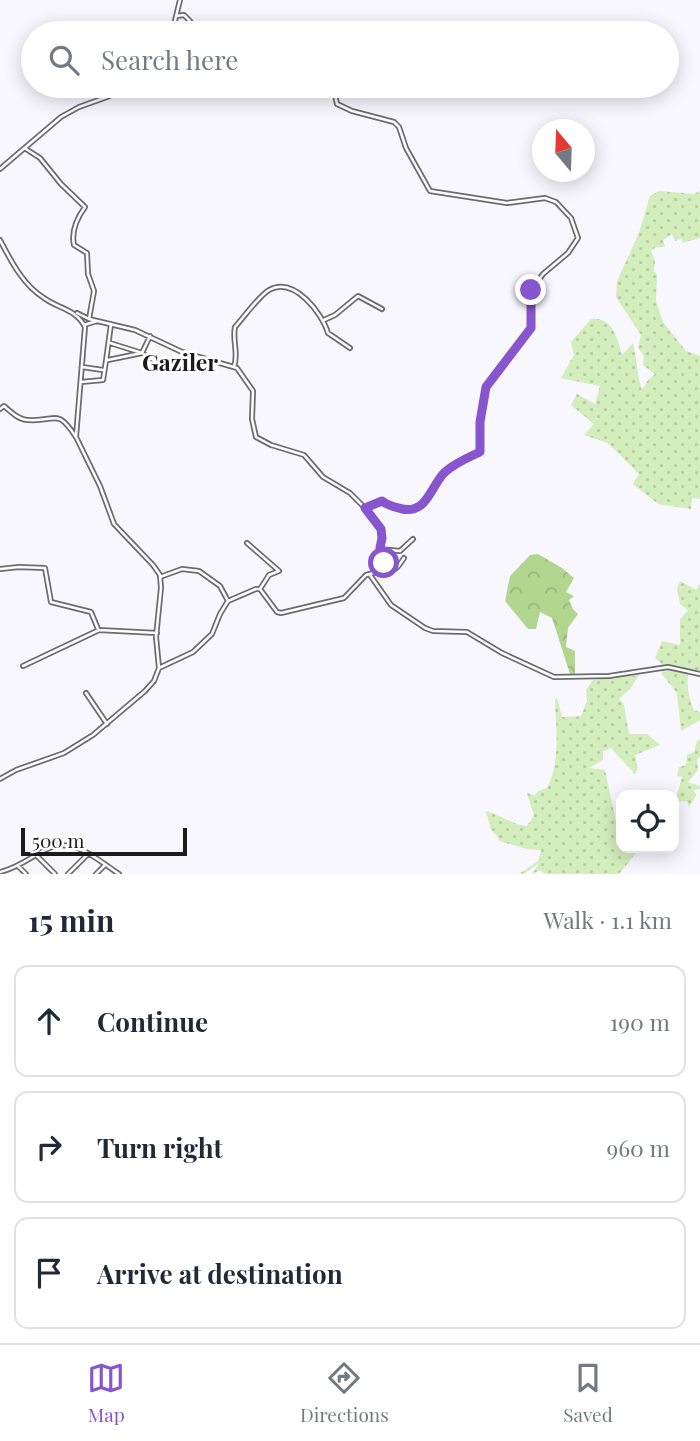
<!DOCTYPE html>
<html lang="en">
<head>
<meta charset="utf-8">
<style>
  :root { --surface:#fff; --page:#f2f2f3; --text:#1f2937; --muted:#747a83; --line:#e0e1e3; --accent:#8755cd }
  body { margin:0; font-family:"Playfair Display",serif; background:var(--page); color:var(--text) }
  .controls { position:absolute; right:21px; bottom:21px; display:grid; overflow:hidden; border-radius:14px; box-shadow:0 4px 18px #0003 }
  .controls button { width:63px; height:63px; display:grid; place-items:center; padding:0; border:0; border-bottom:2px solid var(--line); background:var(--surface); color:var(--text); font:35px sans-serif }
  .compass { position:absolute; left:532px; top:119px; width:63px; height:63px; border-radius:50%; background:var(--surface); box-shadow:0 4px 18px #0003; rotate:341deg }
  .scale { position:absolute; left:21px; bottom:18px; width:166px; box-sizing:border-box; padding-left:7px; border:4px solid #1b1b1d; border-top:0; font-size:19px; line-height:24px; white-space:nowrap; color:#1b1b1d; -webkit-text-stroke:5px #fff; paint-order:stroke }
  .stop { position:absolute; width:21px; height:21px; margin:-16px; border:5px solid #8755cd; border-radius:50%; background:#fff }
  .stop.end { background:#8755cd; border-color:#fff; box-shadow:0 2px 7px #0008 }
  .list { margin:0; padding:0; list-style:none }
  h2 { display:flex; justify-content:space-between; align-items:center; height:91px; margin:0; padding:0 28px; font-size:30px }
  h2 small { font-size:23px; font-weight:400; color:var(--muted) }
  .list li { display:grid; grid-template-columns:46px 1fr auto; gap:21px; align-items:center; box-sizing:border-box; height:112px; margin:0 14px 14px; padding:0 14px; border:2px solid var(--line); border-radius:14px }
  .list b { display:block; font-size:26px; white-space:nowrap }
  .list em { font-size:23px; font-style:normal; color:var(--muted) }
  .icon { flex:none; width:38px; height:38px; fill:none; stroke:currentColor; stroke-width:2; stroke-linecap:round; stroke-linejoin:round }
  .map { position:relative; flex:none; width:700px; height:874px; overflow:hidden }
  .search { position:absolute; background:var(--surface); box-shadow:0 4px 18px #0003; left:21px; right:21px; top:21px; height:77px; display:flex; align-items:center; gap:18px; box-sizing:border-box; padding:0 24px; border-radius:38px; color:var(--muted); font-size:26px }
  .sheet { height:469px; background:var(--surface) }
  nav { display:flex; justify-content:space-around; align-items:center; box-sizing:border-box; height:98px; border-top:2px solid var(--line); background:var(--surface); font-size:19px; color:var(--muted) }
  nav a { display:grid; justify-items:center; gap:4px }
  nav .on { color:var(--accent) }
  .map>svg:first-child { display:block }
  .grass { fill:url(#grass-dots) }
  .forest { fill:url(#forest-crowns) }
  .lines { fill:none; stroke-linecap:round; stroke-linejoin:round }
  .minor-casing { stroke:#6c6b71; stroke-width:6 }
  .minor { stroke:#fff; stroke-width:2.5 }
  .route { stroke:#8755cd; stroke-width:9 }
  .labels { text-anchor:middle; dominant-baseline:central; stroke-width:6; stroke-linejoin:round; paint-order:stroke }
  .quarter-label { font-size:23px; font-weight:bold; fill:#1b1b1d; stroke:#fff }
</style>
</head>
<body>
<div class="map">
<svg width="700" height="874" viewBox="0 0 700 874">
  <defs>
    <pattern id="grass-dots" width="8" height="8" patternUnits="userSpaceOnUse" patternTransform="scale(1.75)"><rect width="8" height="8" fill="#d3edbc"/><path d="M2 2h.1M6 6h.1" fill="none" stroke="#b5cba1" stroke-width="1.8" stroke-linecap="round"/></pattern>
    <pattern id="forest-crowns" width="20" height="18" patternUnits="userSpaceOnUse" patternTransform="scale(1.75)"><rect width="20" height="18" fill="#b2d690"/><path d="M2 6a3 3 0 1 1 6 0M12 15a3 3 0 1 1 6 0" fill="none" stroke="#98b77c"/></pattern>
  </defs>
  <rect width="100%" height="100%" fill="#f8f7fe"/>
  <path class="grass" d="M659,191l35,3 6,-3v47l-18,5v-5l-7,3 -3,-7 -9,6 2,7h-9l-5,4 4,10 -1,10 3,4 -1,26 7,21 23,29 14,5v143l-8,-1 -1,11 -33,-5 -25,-20 6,-10 -31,-31 -24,-8 10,-11 -23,-19 6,-11 18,10 5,-18 -39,-8 13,-23 -3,-13 20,-23c22,-2 27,20 31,36l11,-12c4,17 4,32 9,47l6,-10 7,-6 -12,-9 1,-9 -6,-8 3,-13 -25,-38 1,-16 22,-48 11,-37z
    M680,581l16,9 4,-6v88l-11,-2c-3,14 -1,27 5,40l6,2v8l-19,11 -4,-38 -15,-19 -1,-11 -6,-5 7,-17 18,4v-26l8,-9 -8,-6 -3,-15z
    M639,675l-9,14 -11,10 5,6 5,29h18l13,11 -25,10 3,13 -3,6 -24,-26 -8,3v9l-14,8 16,2 11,52 5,3v23h19l-21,26h-74l-5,-4 -8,4 7,-11 -15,11h-5l19,-13 3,-11 -14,-1 -28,-8 -1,-4 -7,-7 -5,-19c16,4 26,14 41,15l7,-10 -7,-23 8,2 3,-4 9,-3c14,-29 9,-57 8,-88l2,-2 5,19 19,-1 6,-15 -1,-11 7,-10z
    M700,740v16l-3,3 1,11 -10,12 12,4v3l-6,1 2,6 -7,11 -2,-6 -12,1 7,-25 -5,-1 2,-9 7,-2 1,-10 7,-3 3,-11z"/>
  <path class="forest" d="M538,554l24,14 12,10 -8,14 8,4 -5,4 4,9 5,5 -10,14 -2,19 9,4v23h-5l-18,-56 -12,-6 -4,17h-8l-23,-28 5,-25 20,-21z"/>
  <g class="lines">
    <defs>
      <path id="minor" d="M176,16l8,-1 6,6 3,6 16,1 6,5
        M172,33l8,-33
        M268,33l13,-2 1,2
        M26,149l14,9 21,26 24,23c-8,11 -14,24 -11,38l13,8 1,21 6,17 -5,28
        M0,169l61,-52 18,-10 28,-10 22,-11
        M0,240c11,21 23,45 44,58 15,11 32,11 41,29l-9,110 24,49 14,38 39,41 7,10 1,13 -5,49 3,31 -5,13 -9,10 -52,44 -29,18 -48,17 -16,9
        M77,313l12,6 46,11 47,22 55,16 16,23 -1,28 4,18 15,8 33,10 19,22 27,16 15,15
        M324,320l11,-5 23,-19 24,13
        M84,325l13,-4
        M150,336l-8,17 13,8 27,5 6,-4 1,-4 -6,-5
        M110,343l32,10
        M106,361l5,-37
        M82,367l21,3
        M234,367c5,-14 -2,-26 1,-40 9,-10 23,-30 34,-37 25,-14 53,23 59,43l22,15
        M81,382l22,-2 3,-19 2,-1 34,-7
        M0,409l4,-3c7,6 15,14 24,14 29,2 28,-13 48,17
        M247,543l32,28 -10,4 -9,14
        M380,549l20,2 13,-12
        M0,569l19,-2 26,1 6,34 40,10 7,17
        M384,570c10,4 15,-4 20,-12
        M370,575l21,30 34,23 8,3 34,1 35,21 52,24 55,-1 59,-9 32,7
        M160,577l22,-8 17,2 21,15 8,15
        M23,666l76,-36 58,3
        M159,668l34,-16 19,-18 8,-20 8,-13 28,-12h4l17,23 4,1 63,-15 22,-23 18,-5 -4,-22 2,-10 -1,-9 -16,-21 17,-7c6,5 13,6 20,8 26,5 29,-24 43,-37 10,-9 22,-14 35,-20v-30l6,-35 45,-59v-37l12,-17 25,-21 10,-15 -7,-20 -15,-16 -11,-4 -38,5 -77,-12 -24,-43 -7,-21 -5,-5 -42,-11 -15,-7 -4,-18
        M86,693l21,31
        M37,856l18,18
        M18,866l8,8
        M0,872c18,-4 29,-14 45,-22 28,-15 51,9 74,24
        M68,874l20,-20
        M96,874l9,-9"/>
    </defs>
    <use href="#minor" class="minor-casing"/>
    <use href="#minor" class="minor"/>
  </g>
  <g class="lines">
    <path class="route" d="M384,563l-4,-15 2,-10 -1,-9 -16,-21 17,-7c6,5 13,6 20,8 26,5 29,-24 43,-37 10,-9 22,-14 35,-20v-30l6,-35 45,-59v-38"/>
  </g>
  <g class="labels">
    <g class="quarter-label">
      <text x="180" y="361">Gaziler</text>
    </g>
  </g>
</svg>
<div class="controls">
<button><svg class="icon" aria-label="locate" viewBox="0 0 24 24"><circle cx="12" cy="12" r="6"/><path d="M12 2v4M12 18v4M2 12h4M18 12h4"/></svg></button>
</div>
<svg class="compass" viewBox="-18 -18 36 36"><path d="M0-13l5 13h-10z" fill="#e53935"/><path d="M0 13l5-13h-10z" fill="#747a83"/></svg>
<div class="scale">500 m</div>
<div class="stop" style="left:384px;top:563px"></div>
<div class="stop end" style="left:531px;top:290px"></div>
<div class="search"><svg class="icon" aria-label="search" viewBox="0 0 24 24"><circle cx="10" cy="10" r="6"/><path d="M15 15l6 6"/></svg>Search here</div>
</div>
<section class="sheet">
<h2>15 min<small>Walk · 1.1 km</small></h2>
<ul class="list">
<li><svg class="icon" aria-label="ahead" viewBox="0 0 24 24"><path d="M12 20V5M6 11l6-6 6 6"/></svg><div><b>Continue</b></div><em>190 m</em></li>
<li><svg class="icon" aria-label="right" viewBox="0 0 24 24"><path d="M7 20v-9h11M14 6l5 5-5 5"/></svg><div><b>Turn right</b></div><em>960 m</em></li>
<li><svg class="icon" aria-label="arrive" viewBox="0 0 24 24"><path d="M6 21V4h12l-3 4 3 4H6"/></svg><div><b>Arrive at destination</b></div></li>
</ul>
</section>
<nav>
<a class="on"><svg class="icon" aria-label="map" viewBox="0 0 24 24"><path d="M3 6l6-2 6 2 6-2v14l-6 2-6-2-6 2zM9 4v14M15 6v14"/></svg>Map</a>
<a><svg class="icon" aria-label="directions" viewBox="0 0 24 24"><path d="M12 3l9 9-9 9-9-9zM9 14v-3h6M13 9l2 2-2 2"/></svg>Directions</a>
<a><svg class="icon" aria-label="saved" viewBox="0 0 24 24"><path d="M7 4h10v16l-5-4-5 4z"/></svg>Saved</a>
</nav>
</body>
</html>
